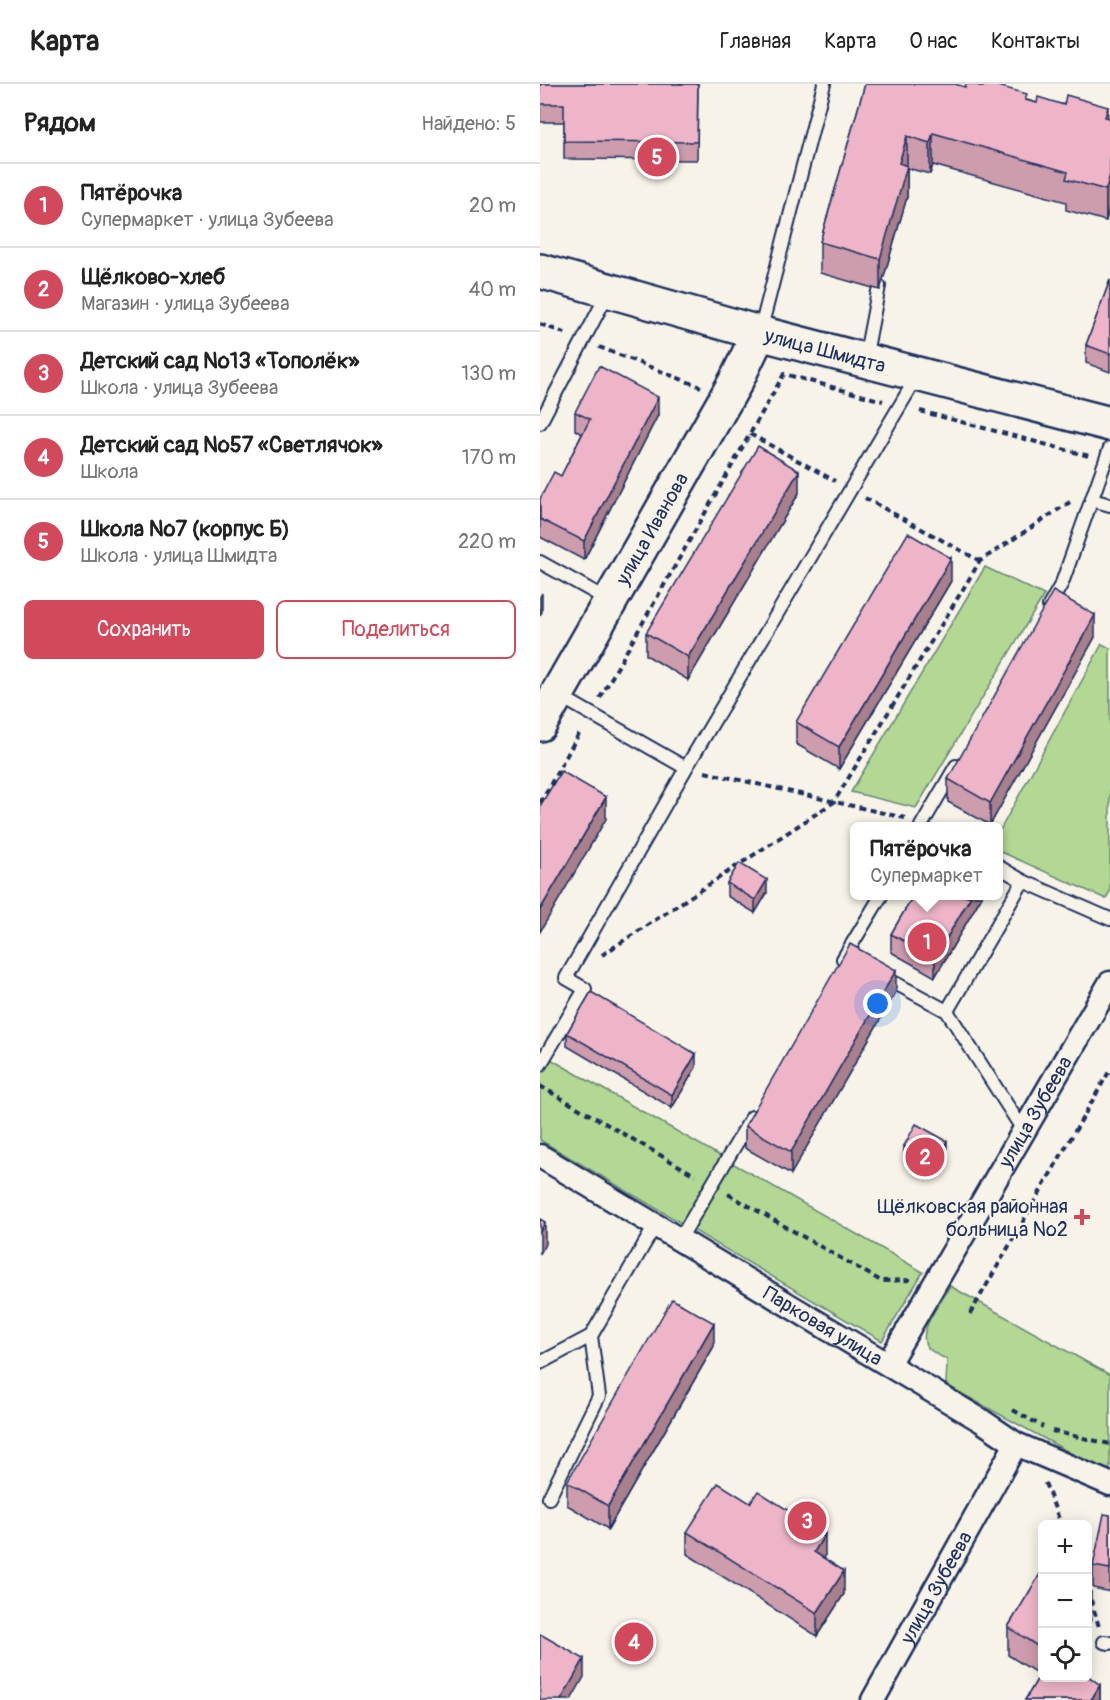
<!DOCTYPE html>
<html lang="ru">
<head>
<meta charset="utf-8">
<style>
  :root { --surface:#fff; --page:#f6f6f6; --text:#222; --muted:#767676; --line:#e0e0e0; --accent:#d1495b }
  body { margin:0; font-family:Pangolin,sans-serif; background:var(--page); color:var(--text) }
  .controls { position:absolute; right:18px; bottom:18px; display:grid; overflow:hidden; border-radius:9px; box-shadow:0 3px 15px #0003 }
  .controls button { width:54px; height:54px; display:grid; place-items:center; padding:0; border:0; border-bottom:2px solid var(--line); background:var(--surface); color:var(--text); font:30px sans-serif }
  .you { position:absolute; left:338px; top:920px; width:21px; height:21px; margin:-15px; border:4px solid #fff; border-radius:50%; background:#1a73e8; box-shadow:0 0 0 9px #1a73e833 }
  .badge { display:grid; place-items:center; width:39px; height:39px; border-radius:50%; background:var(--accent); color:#fff; font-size:20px; font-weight:700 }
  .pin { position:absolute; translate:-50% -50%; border:3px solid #fff; box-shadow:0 2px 6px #0006 }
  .popup { position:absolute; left:310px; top:738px; width:153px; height:78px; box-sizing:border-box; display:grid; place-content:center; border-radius:9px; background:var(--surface); filter:drop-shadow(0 2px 4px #0005); font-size:20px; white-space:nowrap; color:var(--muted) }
  .popup b { font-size:22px; color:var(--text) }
  .popup::after { content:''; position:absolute; left:50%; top:100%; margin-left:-12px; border:12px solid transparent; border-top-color:var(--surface) }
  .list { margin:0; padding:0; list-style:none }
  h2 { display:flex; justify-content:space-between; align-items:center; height:78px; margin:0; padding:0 24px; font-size:26px }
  h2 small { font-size:20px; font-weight:400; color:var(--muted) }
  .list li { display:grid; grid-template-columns:39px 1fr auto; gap:18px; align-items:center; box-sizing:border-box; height:84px; padding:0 24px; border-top:2px solid var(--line) }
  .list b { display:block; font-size:22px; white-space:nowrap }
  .list p { margin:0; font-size:20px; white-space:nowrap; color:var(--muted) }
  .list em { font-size:20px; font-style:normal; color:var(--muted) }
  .actions { display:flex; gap:12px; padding:18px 24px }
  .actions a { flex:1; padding:14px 0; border:2px solid var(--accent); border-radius:9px; text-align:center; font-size:21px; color:var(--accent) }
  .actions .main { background:var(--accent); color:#fff }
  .icon { flex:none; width:33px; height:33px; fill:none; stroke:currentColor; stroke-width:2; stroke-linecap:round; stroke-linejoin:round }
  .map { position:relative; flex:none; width:570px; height:1616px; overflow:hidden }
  header { display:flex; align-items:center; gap:36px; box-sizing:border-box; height:84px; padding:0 30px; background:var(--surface); border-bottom:2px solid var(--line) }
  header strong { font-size:28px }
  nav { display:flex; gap:33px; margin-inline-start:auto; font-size:21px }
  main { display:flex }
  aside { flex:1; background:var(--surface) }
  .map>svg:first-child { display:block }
  .green { fill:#b2d893; stroke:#668478; stroke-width:1.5 }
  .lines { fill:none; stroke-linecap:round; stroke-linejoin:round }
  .lane-casing { stroke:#1b2f5e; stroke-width:16 }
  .street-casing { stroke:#1b2f5e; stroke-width:27 }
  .secondary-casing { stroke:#1b2f5e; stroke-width:38 }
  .path { stroke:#1b2f5e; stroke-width:4; stroke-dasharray:6 4.5; stroke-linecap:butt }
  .lane { stroke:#f7f3e8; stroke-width:12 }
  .street { stroke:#f7f3e8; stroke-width:22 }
  .secondary { stroke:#f7f3e8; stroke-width:33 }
  .wall { fill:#cd9cad; stroke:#1b2f5e; stroke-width:1.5 }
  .shaded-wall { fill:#a77f8d; stroke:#1b2f5e; stroke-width:1.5 }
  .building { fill:#eeb5c9; stroke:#1b2f5e; stroke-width:1.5 }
  .poi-dot { fill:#d1495b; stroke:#f7f3e8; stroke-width:2 }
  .labels { text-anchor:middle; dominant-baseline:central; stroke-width:4.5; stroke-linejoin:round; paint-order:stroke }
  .street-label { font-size:20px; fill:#1b2f5e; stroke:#f7f3e8 }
  .poi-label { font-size:20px; fill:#1b2f5e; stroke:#f7f3e8; text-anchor:end }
</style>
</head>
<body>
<header>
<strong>Карта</strong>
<nav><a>Главная</a><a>Карта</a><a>О нас</a><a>Контакты</a></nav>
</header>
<main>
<aside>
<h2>Рядом<small>Найдено: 5</small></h2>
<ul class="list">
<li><span class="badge">1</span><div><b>Пятёрочка</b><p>Супермаркет · улица Зубеева</p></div><em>20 m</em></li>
<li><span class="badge">2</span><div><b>Щёлково-хлеб</b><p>Магазин · улица Зубеева</p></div><em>40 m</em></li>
<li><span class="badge">3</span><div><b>Детский сад №13 «Тополёк»</b><p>Школа · улица Зубеева</p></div><em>130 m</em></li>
<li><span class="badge">4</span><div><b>Детский сад №57 «Светлячок»</b><p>Школа</p></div><em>170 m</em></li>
<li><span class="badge">5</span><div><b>Школа №7 (корпус Б)</b><p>Школа · улица Шмидта</p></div><em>220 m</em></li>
</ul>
<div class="actions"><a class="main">Сохранить</a><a>Поделиться</a></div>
</aside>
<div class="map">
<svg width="570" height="1616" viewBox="0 0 570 1616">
  <rect width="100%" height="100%" fill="#f7f3e8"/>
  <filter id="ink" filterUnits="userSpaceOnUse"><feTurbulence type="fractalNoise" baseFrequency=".0167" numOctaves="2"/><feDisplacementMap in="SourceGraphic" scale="12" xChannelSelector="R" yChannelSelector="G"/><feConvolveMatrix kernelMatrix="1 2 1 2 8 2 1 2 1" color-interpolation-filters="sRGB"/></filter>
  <g filter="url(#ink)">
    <path class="green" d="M445,483l59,28 -128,213 -65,-16z
      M562,560l8,4v243l-4,8 -107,-48v-19z
      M0,969l383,219 -41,69 -342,-201z
      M410,1202l160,89v97l-12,-4 -152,-83 1,-25c-6,-4 -16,-8 -20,-13 -11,-15 15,-47 23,-61z"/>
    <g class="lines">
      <defs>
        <path id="lane" d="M220,248l64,-248
          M325,275l14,-73
          M0,339l69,-132
          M552,416l18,5
          M0,478l70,39
          M509,522l13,-23 48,-135
          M18,611l128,73 232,-393
          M381,742l35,-60
          M459,783l24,14
          M303,875l38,-63
          M342,892l65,35
          M0,981l45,-76 -19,-11 120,-210
          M483,1046l-76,-119 76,-130 87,38
          M140,1155l72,-122
          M0,1279l51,-27
          M9,1414l50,-102 -8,-60 65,-112
          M564,1558l6,1"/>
        <g id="street">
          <path id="s1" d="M0,1072l442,265 34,23 94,40"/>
          <path id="s2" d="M348,1280l222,-381"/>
          <path id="s3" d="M333,1616l143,-256"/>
        </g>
        <g id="secondary">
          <path id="s4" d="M0,187l219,62 351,91"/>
          <path id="s5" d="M0,640l196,-343 23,-48"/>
        </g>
      </defs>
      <use href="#lane" class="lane-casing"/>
      <use href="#street" class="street-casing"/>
      <use href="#secondary" class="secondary-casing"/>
      <path class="path" d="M0,240l27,10
        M59,263l102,40
        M380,327l169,45
        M210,350l85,47
        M325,414l115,63
        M60,614l184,-324 99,27
        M165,688l200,46
        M0,719l41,-73
        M62,871l232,-153 146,-241 90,-59
        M0,1002l155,89
        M188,1110l153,87 29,-1
        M430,1230l140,-244
        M473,1326l30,17
        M512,1347l58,13
        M505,1399l16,41
        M548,1506l11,37"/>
      <use href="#lane" class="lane"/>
      <use href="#street" class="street"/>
      <use href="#secondary" class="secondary"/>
    </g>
    <path class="wall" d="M0,0h158l-1,76 -133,-1v-37h-24z
      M325,0l162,16 10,3 71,4 -2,114 -40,-11v-8l-133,-37 -3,9 -23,-6v29l-27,93 -60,-17v-31z
      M570,196v92l-24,-9v-18z
      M35,328l83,3 -74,145 -44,-23v-38l21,-23 21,-42 -7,-4z
      M259,409l-111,187 -42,-25v-22z
      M411,497l-112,188 -43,-25v-22z
      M555,553l-105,188 -42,-23v-23z
      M187,799l40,10 -12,20 -28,-17z
      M373,812h69l-47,81 -44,-25v-18z
      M356,908l-105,182 -46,-26v-22z
      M27,949l129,34 -24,41 -105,-62z
      M364,1062l43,8 -10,16 -5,-3 -4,6 -24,-14z
      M174,1262l-106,183 -41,-24v-23z
      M570,1431v77l-17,-4v-22z
      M147,1448l138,24 -1,3 20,35 -27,42 -130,-82z
      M502,1487v106h46v-1l12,9v15h-75l15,-25 -32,-20v-28z"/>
    <path class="shaded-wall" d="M393,49v32l-3,9v-31z
      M367,52v61l-27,93v-31l19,-96z
      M570,90v31l-4,16v-31z
      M118,313v18l-74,145v-19z
      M259,387v22l-111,187v-23z
      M411,474v23l-112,188v-22z
      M2,509v19l-2,3v-18z
      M555,531v22l-105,188v-22z
      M66,713v22l-66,113v-22z
      M227,796v13l-12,20v-13z
      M431,812h11l-47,81v-19z
      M356,886v22l-105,182v-22z
      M156,970v13l-24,41v-13z
      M407,1057v13l-10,16v-13z
      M392,1070v13l-4,6v-13z
      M5,1138v22l-5,10v-22z
      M174,1239v23l-106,183v-23z
      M285,1450v22l-11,18v-22z
      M304,1487v23l-27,42v-23z
      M551,1508v28l-3,6v-27z
      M44,1575v18l-13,23h-10z
      M560,1601v15h-9z"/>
    <path class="building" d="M0,0h158l-1,58 -133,-1v-37h-24z
      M325,0h90l10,3 1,-3h7l10,3 1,-3h7l36,10 -2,6 12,3 1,-6 26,8 2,-10 42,12 -3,10 5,1v56l-4,16 -40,-11 2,-7 -135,-39 -3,10 -23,-7 -8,27 8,3 -27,93 -60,-17z
      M570,196v74l-24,-9z
      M59,282l59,31 -74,144 -44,-22v-20l14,-27 7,4 29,-57 -15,-7z
      M218,362l41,25 -111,186 -42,-24z
      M368,449l43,25 -112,189 -43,-25z
      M513,507l42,24 -105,188 -42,-24z
      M21,687l45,26 -66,113v-104z
      M199,779l28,17 -12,20 -28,-17z
      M373,812h58l-36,62 -44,-24z
      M310,860l46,26 -105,182 -46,-26z
      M51,908l105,62 -24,41 -105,-62z
      M376,1040l31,17 -10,16 -5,-3 -4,6 -24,-14z
      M0,1135l5,3 -5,10z
      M132,1215l42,24 -106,183 -41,-24z
      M178,1399l32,20 8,-12 67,43 -11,18 30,19 -27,42 -130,-81z
      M564,1430l6,1v54l-17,-3z
      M502,1487v78l-34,-22z
      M548,1506l3,2 -3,7z
      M0,1550l44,25 -23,41h-21z
      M502,1587v6h46v-1l12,9 -9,15h-66z"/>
  </g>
  <path class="poi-dot" d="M539 1124h6v6h6v6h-6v6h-6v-6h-6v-6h6z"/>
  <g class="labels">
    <g class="street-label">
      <text stroke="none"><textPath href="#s4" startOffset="296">улица Шмидта</textPath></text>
      <text stroke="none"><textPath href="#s5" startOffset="225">улица Иванова</textPath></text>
      <text stroke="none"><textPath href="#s2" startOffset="292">улица Зубеева</textPath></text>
      <text stroke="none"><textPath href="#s1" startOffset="330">Парковая улица</textPath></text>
      <text stroke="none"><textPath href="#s3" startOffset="129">улица Зубеева</textPath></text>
    </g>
    <g class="poi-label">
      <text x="528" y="1122">Щёлковская районная<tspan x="528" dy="23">больница №2</tspan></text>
    </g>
  </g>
</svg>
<div class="controls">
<button>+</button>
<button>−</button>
<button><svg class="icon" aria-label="locate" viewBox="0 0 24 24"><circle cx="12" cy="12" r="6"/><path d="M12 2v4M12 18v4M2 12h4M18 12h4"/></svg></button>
</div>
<div class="you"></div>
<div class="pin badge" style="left:387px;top:858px">1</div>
<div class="popup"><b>Пятёрочка</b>Супермаркет</div>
<div class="pin badge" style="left:385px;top:1073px">2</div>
<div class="pin badge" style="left:267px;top:1437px">3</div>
<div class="pin badge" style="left:94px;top:1558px">4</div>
<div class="pin badge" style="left:117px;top:73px">5</div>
</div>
</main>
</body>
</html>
